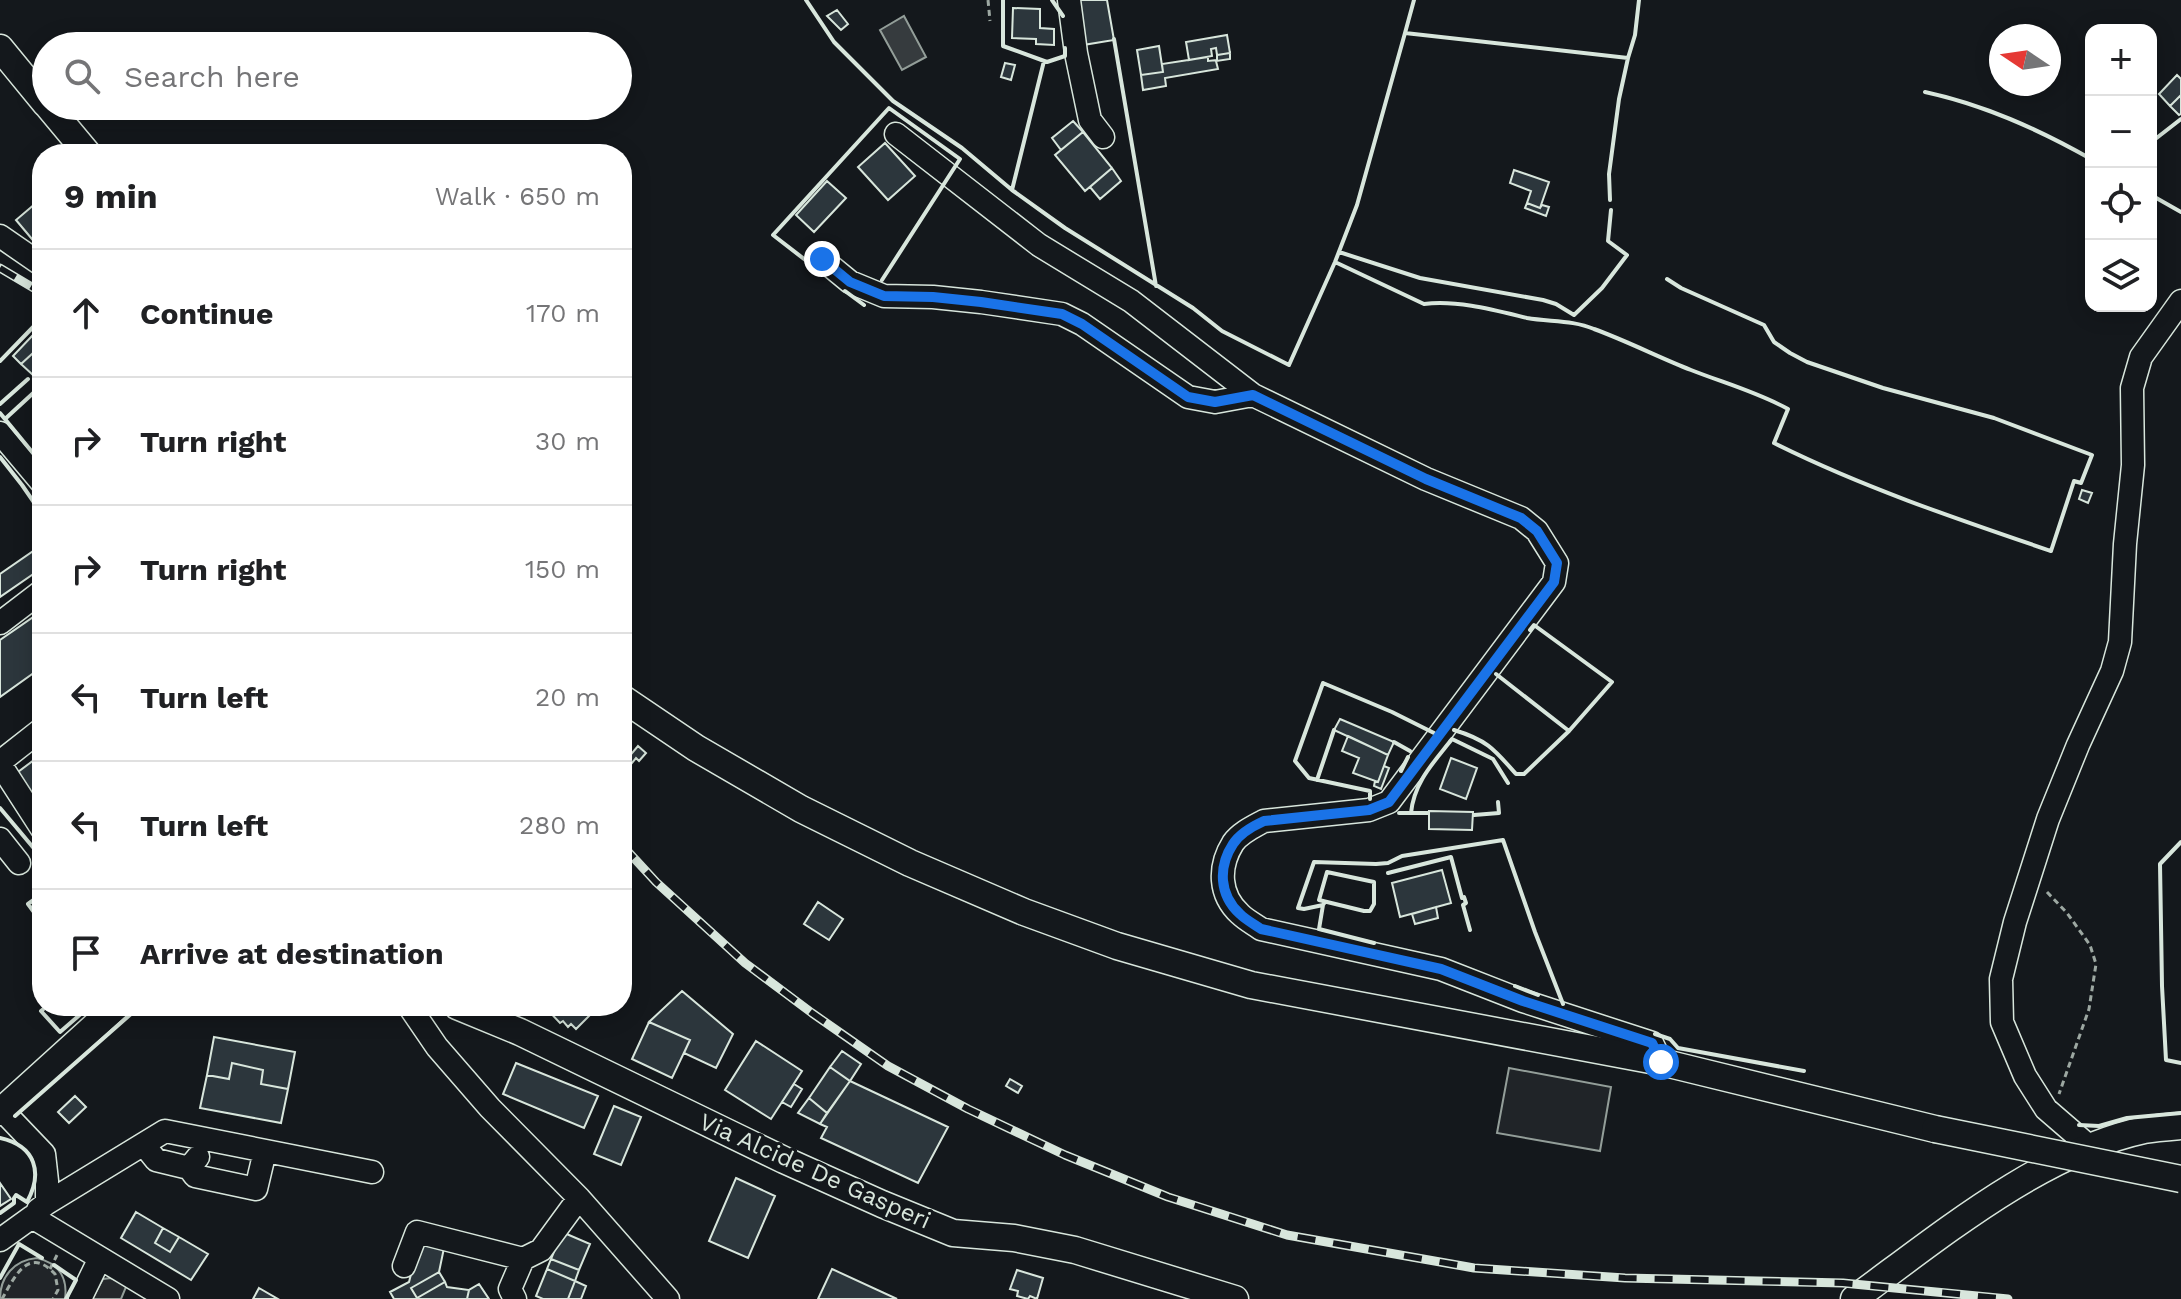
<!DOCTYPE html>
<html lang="en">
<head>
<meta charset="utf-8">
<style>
  :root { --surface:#fff; --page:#f2f2f2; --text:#202124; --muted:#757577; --line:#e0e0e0 }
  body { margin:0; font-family:"Work Sans",sans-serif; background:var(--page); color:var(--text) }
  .controls { position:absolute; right:24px; top:24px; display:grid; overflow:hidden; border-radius:16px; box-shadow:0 4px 20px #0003 }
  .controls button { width:72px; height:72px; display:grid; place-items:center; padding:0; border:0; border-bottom:2px solid var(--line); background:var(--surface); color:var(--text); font:40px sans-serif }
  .compass { position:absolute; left:1989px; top:24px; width:72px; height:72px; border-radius:50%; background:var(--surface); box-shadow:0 4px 20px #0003; rotate:283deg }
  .stop { position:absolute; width:24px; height:24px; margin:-18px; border:6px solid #1a73e8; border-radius:50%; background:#fff }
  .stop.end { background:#1a73e8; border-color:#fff; box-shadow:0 2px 8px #0008 }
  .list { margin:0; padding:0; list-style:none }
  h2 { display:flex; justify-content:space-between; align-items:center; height:104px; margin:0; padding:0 32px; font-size:34px }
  h2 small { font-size:26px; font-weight:400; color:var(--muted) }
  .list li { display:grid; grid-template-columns:52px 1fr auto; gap:24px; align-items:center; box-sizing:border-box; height:128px; padding:0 32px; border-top:2px solid var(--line) }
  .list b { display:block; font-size:30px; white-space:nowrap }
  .list em { font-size:26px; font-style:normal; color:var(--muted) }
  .icon { flex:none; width:44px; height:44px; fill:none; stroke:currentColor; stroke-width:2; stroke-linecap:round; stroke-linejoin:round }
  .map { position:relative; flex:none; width:2181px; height:1299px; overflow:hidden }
  .search { position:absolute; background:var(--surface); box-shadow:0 4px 20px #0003; left:32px; top:32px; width:600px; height:88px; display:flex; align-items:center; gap:20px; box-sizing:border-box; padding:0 28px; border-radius:44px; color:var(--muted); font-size:30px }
  .panel { position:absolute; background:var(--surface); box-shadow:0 4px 20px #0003; left:32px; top:144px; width:600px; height:872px; border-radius:32px }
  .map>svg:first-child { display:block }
  .green { fill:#202428; stroke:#939e99; stroke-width:2 }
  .parking { fill:#24282b; stroke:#939e99; stroke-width:2 }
  .water { fill:#363b3e; stroke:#939e99; stroke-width:2 }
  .building { fill:#2c363c; stroke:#d8e6dc; stroke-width:2 }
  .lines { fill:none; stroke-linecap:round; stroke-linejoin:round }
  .minor-casing { stroke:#d8e6dc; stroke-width:25 }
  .major-casing { stroke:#d8e6dc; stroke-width:29 }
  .path { stroke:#9da8a2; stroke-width:3; stroke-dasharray:6 4; stroke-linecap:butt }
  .minor { stroke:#14181c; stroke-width:22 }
  .major { stroke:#14181c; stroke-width:26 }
  .rail-casing { stroke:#d8e6dc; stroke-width:9 }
  .rail { stroke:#14181c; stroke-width:6; stroke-dasharray:18; stroke-linecap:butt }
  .major-bridge-casing { stroke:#d8e6dc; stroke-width:29; stroke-linecap:butt }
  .major-bridge { stroke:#14181c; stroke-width:26 }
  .wall { stroke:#d8e6dc; stroke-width:4 }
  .route { stroke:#1a73e8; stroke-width:10 }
  .labels { text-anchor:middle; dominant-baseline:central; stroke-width:6; stroke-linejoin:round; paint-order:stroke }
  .street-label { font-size:24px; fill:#d8e6dc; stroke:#14181c }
</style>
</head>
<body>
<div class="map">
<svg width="2181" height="1299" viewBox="0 0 2181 1299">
  <rect width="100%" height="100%" fill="#14181c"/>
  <path class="green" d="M1509,1068l102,19 -11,64 -103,-18z
    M37,1258c21,5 31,19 28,41h-65c0,-22 14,-39 37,-41z"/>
  <path class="parking" d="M111,1278l12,5 3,4 -5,12h-29l11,-20z"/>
  <path class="water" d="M904,16l22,41 -24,13 -22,-40z"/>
  <path class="building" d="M1074,0h33l7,40 -31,5z
    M1013,8l27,1v19l14,1v16l-18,-1v-5l-24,-1z
    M837,10l11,14 -7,6 -14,-14z
    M1227,35l3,18 -13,2 -1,-7 -5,1 1,7 -23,4 -3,-18z
    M1159,46l4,26 -22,3 -4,-25z
    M1230,53v6l-14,2 2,8 -53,9 1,8 -23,4 -2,-15 22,-3 -1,-8 46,-7v4l9,-1v-5z
    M1005,63l10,2 -4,15 -10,-3z
    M2177,75l4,4v16l-11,11 -11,-12z
    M2181,95v19l-2,1 -9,-9z
    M1073,121l10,11 -22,18 -9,-12z
    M1083,132l29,36 -27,23 -30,-36z
    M885,143l30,33 -27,24 -30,-33z
    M1112,168l9,13 -21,18 -10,-12z
    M1514,170l35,12 -9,26 -13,-5 4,-12 -21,-8z
    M827,181l19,17 -32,34 -18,-17z
    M42,198v43l-5,4 -21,-25z
    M1527,203l13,5 2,-3 7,2 -3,9 -21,-8z
    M33,335l9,9v20l-10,-10 -11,10 -8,-8z
    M32,354l10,10 -9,11 -12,-11z
    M2082,490l10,3 -4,10 -9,-4z
    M42,545v23l-42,29v-23z
    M42,611v56l-42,30v-57z
    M1340,719l54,23 -6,13 -54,-25z
    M1348,736l40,19 -10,27 -25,-9 6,-15 -17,-7z
    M638,746l8,7 -7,8 -3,-3 -9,11 -5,-4z
    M42,754v55l-28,-34z
    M1451,758l26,10 -11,31 -26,-10z
    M1384,766l5,2 -8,21 -7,-3 1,-5 3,1z
    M1429,811l44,1 -1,18 -43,-1z
    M1442,870l9,33 -51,14 -8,-34z
    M818,902l25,17 -14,21 -25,-16z
    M1436,907l2,11 -23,6 -3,-10z
    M682,991l51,43 -17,34 -32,-15 6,-13 -41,-18z
    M544,1006h16l8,8 7,-8h24l-23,23 -5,-5 -3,3 -5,-6 -3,2z
    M649,1022l41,18 -18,38 -40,-19z
    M214,1037l81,15 -7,37 -27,-5 2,-14 -31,-7 -3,16 -22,-4z
    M756,1041l46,30 -31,48 -46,-29z
    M842,1051l19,13 -11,17 -20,-14z
    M232,1063l31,7 -2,14 27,5 -7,34 -81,-15 7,-33 22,4z
    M516,1063l82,33 -14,32 -81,-34z
    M830,1067l20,14 -23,32 -18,-15z
    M1010,1079l12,7 -4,7 -12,-7z
    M850,1081l98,46 -30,56 -97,-45 6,-11 -7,-3z
    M794,1084l8,5 -11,18 -9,-5z
    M75,1096l11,11 -17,16 -11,-11z
    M809,1098l18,15 -7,11 -22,-11z
    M614,1106l27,11 -20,48 -27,-11z
    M736,1178l39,18 -27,62 -39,-17z
    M0,1183l11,16 -11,7z
    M136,1212l27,16 -8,15 15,9 9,-15 29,17 -17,26 -70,-42z
    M163,1228l16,9 -9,15 -15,-9z
    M562,1232l28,12 -11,26 -28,-11z
    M419,1243l25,5 -5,24 -28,16 6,10 28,-16 2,5 22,3 -2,9h-73l-4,-7 19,-10z
    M551,1259l28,11 -4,11 -28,-12z
    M547,1269l28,12 -7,18h-25l-7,-3z
    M832,1269l65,30h-79z
    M1017,1270l26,8 -6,21 -7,-3 -2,3 -11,-3 1,-5 -8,-2z
    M439,1272l6,10 -28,16 -6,-10z
    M575,1281l11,5 -5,13h-13z
    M479,1284l10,15h-22l2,-9z
    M259,1288l19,11h-25z"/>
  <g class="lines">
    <defs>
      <path id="minor" d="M1069,0l7,53 14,67 13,17
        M896,134l143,111 92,56 122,94 173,84 95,39 16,13 20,32 -3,19 -165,220 -20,8 -105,11c-11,6 -24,12 -31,22 -15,24 -14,52 7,71 6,6 14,10 21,15l180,40 82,32 129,42 9,19
        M0,236l42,29
        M822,259l28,23 34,14 49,1 48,5 81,12 20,10 106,73 27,5 38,-7
        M0,433l42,50
        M0,623l42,-32
        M0,762l42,-33
        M0,764l42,65
        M0,839l19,24
        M409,1006l28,41 53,61 89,90 89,101
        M2,1110l42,44 3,27v22l-9,7
        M144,1145l12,15 33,8 9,-11
        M2090,1147l-44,-38 -21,-33 -23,-54 -1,-43 14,-57 33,-103 30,-74 34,-74 8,-29 5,-98 8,-79 -1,-77 9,-31 40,-56
        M189,1168l6,8 61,13 9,-38
        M47,1203l118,-72 207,41
        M0,1240l32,-23 136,82
        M404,1266l13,-34 106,27 18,-9 38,-52
        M80,1299l20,-41
        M515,1299l-5,-10 13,-30"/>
      <path id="major" d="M0,48l46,56
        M48,106l40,48
        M622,698l74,50 105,61 109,54 114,49 93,34 134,39 410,77 274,67
        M457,1006l63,26 264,128 98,44 71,29 61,5 61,12 160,49
        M0,1112l117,-106
        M1854,1299c85,-62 187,-147 290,-169 12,-2 25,-3 37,-4"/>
    </defs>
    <use href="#minor" class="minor-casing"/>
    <use href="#major" class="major-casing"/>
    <path class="path" d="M988,0l2,21
      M2047,892l20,21 23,32 6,19 -7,45 -30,85
      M50,1269l7,-14
      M2,1299c12,-21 26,-54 53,-25l3,16 -5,9"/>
    <use href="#minor" class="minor"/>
    <use href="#major" class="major"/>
    <defs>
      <path id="rail" d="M0,268l42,25
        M622,845l34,37 89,81 67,50 76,53 80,43 97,46 103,42 119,38 187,33 151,10 218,5 165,16"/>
    </defs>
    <use href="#rail" class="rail-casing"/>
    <use href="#rail" class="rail"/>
    <defs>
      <path id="major-bridge" d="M1935,1129l246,50"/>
    </defs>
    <use href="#major-bridge" class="major-bridge-casing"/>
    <use href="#major-bridge" class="major-bridge"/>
    <path class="wall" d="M806,0l28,42 59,59 69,47 50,42 53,38 128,80 29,23 67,34 46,-103 22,-57 48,-172 223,25 -9,41 -10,75 1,26
      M1003,0v46l44,16 18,-6v-8
      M1052,0l11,16
      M1405,33l9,-33
      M1114,39l42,247
      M1628,58l7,-23 4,-35
      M1925,92c60,13 113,37 166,67
      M2151,136l3,4 27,-21
      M1012,190l32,-129
      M2151,195l30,17
      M1339,252l81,26 123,22 13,4 18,11 28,-27 25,-33 -19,-14 3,-31
      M1335,262l89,42c34,-4 70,6 103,14 23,4 46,2 67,11 33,12 64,28 97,41 33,13 66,22 97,39l-14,34c88,44 183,76 277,108l23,-70 7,2 11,-28 -98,-37 -111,-30 -76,-26 -17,-9 -16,-11 -10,-17 -83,-37 -14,-9
      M817,269l-44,-34 116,-127 71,51 -78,121
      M845,291l19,14
      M0,361l38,-39
      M0,404l28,-25
      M0,413l42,51
      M5,419l37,-34
      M0,457l22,28 20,29
      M1496,674l73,57
      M1454,730c33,10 40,19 62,44h8l45,-43 43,-49 -78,-57 -4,5
      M1394,742l16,9
      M1401,771l7,-14
      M1317,780l17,-50
      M1370,799v-8l-61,-13 -14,-17 28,-78 69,29 42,21
      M0,808l42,50
      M1399,813h29
      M1411,813c3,-31 23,-51 41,-74l41,20 15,24
      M1474,815l25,-2 -1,-11
      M2181,842l-21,22 2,122 4,74 15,3
      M1327,872l47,10v22l-4,7h-6l-45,-11z
      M1388,873l63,-16 11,41 2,-1 2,6 -3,2 7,25
      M42,894l-14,10 14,19
      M1325,902l-2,3 -19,4 -6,-1 16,-46 62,2 12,-1 14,-7 101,-16 32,92 28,72
      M1323,905l-4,24 55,14
      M1515,986l23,9
      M47,1006l-6,5 19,21 30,-26
      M1655,1034l15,5 8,9 126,23
      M15,1116l125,-110
      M2079,1125l20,1 28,-8 54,-5
      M0,1213l14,-10v-5l2,-3 11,7c16,-29 9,-56 -27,-64
      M54,1265l22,15 -10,19
      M0,1278l19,-34 23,14"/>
  </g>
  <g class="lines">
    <path class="route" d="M822,259l28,23 34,14 49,1 48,5 81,12 20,10 106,73 27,5 38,-7 173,84 95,39 16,13 20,32 -3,19 -165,220 -20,8 -105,11c-11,5 -24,12 -31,23 -15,23 -14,51 7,70 6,6 14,10 21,15l180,40 82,32 129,42 9,19"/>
  </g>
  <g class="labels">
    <g class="street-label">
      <text transform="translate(815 1171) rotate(24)">Via Alcide De Gasperi</text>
    </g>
  </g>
</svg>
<div class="controls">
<button>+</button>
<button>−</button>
<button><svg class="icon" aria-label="locate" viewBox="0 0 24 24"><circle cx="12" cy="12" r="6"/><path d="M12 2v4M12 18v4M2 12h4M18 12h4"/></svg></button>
<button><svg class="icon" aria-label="layers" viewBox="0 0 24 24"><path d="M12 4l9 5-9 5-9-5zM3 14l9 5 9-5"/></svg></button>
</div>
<svg class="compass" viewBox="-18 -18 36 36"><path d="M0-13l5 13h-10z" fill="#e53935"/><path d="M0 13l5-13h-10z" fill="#757577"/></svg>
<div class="stop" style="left:1661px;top:1062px"></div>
<div class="stop end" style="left:822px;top:259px"></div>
<div class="search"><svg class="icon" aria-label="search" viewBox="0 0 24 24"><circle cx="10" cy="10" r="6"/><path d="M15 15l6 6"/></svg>Search here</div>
<section class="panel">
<h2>9 min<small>Walk · 650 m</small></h2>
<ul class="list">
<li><svg class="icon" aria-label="ahead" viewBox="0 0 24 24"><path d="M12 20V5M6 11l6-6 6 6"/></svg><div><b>Continue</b></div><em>170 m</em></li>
<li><svg class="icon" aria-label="right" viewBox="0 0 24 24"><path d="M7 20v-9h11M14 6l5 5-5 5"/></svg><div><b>Turn right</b></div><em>30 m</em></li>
<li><svg class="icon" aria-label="right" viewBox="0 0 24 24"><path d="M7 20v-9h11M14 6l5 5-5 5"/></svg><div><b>Turn right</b></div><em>150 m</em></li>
<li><svg class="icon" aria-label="left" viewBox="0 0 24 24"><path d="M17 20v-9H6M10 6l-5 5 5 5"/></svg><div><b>Turn left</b></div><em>20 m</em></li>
<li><svg class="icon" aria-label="left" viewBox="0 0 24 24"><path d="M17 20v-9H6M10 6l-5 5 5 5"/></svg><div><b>Turn left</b></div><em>280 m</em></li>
<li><svg class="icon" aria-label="arrive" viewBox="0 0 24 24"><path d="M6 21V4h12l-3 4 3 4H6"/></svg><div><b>Arrive at destination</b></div></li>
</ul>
</section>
</div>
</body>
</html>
